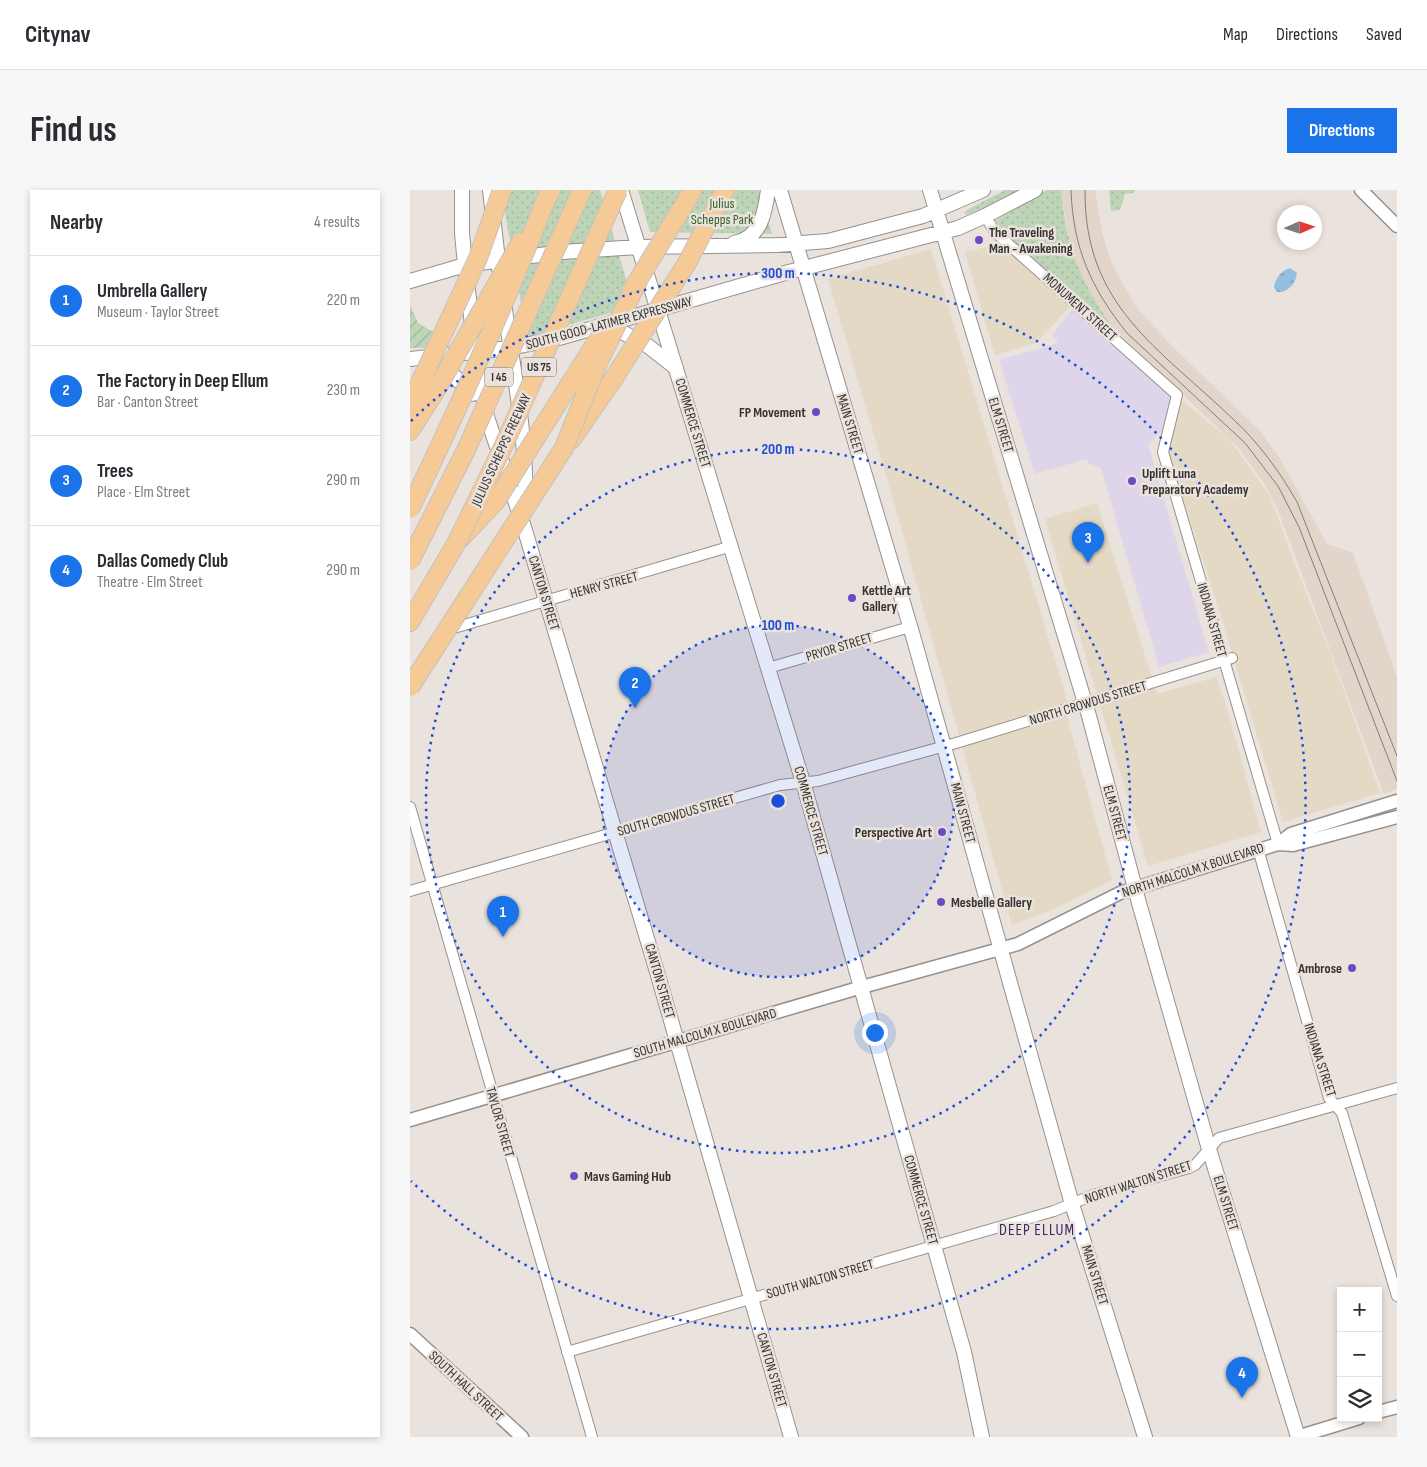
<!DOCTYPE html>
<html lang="en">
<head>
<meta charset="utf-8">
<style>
  :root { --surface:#fff; --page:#f7f7f7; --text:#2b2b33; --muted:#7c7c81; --line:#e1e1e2; --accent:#1a73e8 }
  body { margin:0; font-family:"Sofia Sans Condensed",sans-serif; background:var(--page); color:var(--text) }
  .controls { position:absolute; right:15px; bottom:15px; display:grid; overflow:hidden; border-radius:0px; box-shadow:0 2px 8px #0003 }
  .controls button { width:45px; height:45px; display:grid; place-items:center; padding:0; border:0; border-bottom:1px solid var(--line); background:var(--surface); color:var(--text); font:25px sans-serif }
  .compass { position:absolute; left:867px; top:15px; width:45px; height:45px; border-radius:50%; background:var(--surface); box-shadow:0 2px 8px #0003; rotate:87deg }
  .you { position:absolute; left:464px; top:842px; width:18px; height:18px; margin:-12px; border:4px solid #fff; border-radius:50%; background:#1a73e8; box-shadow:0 0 0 8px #1a73e833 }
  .badge { display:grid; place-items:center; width:32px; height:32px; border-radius:50%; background:var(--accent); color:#fff; font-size:16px; font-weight:700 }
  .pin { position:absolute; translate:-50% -41px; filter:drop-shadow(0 1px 2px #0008) }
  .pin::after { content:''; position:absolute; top:26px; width:18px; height:15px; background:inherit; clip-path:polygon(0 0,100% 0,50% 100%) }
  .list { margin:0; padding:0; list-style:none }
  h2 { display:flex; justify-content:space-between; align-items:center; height:65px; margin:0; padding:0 20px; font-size:21px }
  h2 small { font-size:16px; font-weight:400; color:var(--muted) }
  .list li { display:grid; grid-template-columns:32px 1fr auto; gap:15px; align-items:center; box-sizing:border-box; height:90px; padding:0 20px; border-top:1px solid var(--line) }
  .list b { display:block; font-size:19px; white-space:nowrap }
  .list p { margin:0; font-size:16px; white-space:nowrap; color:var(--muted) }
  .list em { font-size:16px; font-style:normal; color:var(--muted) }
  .icon { flex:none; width:28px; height:28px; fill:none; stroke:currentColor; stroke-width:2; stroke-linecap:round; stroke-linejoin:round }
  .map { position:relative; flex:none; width:987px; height:1247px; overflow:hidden; border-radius:0px }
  header { display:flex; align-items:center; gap:30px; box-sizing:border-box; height:70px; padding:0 25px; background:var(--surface); border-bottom:1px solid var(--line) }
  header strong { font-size:24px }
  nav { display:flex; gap:28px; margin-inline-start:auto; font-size:18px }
  .intro { display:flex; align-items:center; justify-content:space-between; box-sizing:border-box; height:120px; padding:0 30px }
  h1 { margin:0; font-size:35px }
  .button { padding:12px 22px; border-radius:0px; background:var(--accent); color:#fff; font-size:18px; font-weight:700 }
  main { display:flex; gap:30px; padding:0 30px }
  aside { flex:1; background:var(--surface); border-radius:0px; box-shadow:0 2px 8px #0003 }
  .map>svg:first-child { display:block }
  .commercial { fill:#e3d9c4 }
  .built { fill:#e2d5ca }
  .education { fill:#ded5ea }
  .grass { fill:url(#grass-dots) }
  .garden { fill:url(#garden-furrows) }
  .water { fill:url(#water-ripples) }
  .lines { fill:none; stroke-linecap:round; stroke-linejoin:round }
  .minor-casing { stroke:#98918b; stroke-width:12 }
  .tertiary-casing { stroke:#98918b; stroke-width:15 }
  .secondary-casing { stroke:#98918b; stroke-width:16 }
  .motorway-casing { stroke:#c3c2c1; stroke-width:20 }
  .minor { stroke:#fff; stroke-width:10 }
  .tertiary { stroke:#fff; stroke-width:12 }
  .secondary { stroke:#fff; stroke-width:14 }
  .motorway { stroke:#f6ca97; stroke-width:18 }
  .tram { stroke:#837e7a; stroke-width:1 }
  .motorway-bridge-casing { stroke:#c3c2c1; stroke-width:20; stroke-linecap:butt }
  .motorway-bridge { stroke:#f6ca97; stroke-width:18 }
  .ring { fill:none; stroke:#1d4ed8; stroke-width:2.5; stroke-dasharray:2.5 5 }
  .poi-dot { fill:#6d49c2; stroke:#eae2dc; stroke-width:2 }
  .labels { text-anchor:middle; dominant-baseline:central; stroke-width:5; stroke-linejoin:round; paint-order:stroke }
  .shield { fill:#eae2dc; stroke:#6c6864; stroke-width:1 }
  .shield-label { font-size:12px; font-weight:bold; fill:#363330 }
  .park-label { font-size:14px; fill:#35612a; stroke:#eae2dc }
  .poi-label { font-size:14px; font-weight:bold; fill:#363330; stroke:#eae2dc; text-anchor:start }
  .street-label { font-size:14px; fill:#363330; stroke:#eae2dc }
  .quarter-label { font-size:16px; letter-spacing:1px; fill:#362560; stroke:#eae2dc }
  .centre { fill:#1d4ed8; stroke:#eae2dc; stroke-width:2.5 }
  .ring-label { font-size:15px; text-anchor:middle; font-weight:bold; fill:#1d4ed8; stroke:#eae2dc; stroke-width:5; stroke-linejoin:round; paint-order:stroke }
</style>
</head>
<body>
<header>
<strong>Citynav</strong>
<nav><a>Map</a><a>Directions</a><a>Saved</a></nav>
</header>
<div class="intro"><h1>Find us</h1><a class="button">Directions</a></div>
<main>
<aside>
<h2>Nearby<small>4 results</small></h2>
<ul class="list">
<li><span class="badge">1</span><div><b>Umbrella Gallery</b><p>Museum · Taylor Street</p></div><em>220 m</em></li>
<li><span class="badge">2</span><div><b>The Factory in Deep Ellum</b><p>Bar · Canton Street</p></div><em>230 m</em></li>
<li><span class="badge">3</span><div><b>Trees</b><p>Place · Elm Street</p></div><em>290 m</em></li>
<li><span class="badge">4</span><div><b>Dallas Comedy Club</b><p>Theatre · Elm Street</p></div><em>290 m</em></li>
</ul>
</aside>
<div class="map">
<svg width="987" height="1247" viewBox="0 0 987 1247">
  <defs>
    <pattern id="grass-dots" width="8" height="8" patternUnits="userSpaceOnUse" patternTransform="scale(1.25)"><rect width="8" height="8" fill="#bdd4b7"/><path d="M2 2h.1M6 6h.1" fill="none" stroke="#a3b69e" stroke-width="1.8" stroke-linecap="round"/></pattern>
    <pattern id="garden-furrows" width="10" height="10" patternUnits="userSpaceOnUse" patternTransform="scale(1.25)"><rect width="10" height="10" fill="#bdd4b7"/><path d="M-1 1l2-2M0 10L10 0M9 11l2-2" fill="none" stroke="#a3b69e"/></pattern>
    <pattern id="water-ripples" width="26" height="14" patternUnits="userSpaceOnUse" patternTransform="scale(1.25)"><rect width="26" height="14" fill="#93bfe1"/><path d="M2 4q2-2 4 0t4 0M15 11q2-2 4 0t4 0" fill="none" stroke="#799cb7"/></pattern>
  </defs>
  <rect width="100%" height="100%" fill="#eae2dc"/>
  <path class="commercial" d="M590,54l71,61 -35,38 -41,12 -30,-103z
    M521,59l136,451 2,24 43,156 -51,26 -49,19 -120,-429 -64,-217z
    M771,210l48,39 41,57 26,72 34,84 50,141 -97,29 -62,-206 -53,-165z
    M687,313l60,191 59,-17 12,35 33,120 -113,34 -103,-347z"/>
  <path class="built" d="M651,0h34l7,43 10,31 24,43 36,39 88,85 20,28 47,85 26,9 44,124v112l-13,5 -106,-284 -12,-24 -28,-39 -125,-119 -24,-35 -18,-39z"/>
  <path class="education" d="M664,117l97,89 -8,34 -15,15 61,207 -50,15 -58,-199 -13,-5 -1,-4 -52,15 -36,-114 56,-16 3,-3 -6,-6z"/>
  <path class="grass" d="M91,0h99l34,116 -107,31z
    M228,0h121l13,44 -122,-2z
    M595,0h18l-25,13 -33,12v-4z
    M637,0h14c6,60 18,89 52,138l-111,-94 -6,-14z
    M699,0h26l-2,3 -8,1 -5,16 -9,1z"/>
  <path class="garden" d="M0,115l8,18 17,10 -1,15h-24z"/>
  <path class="water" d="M880,78l7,5c-1,10 -9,20 -20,19l-3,-5c2,-10 7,-16 16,-19z"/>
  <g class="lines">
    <defs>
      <path id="minor" d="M575,26l10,16 182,163 -14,57 115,392
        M37,440l285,-84
        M358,478l142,-41
        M0,617l182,630
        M848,659l71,249 13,15 55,183
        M0,701l370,-106 38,-4 138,-38 276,-85
        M157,1162l487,-141 39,-16 96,-27 6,-3 24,-27 178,-50"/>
      <path id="tertiary" d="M951,0l36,36
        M868,654l15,1 104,-28
        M0,930l452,-133 156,-43 102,-51 158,-49 13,-10 106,-33
        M0,1144l112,103
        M968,1222l19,-5
        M887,1247l62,-19"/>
      <path id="secondary" d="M52,0v43l3,32 12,103 10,49 37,110 133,445 134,465
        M80,0l9,79
        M211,0l182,592 161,570 18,85
        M370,0l133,446 159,568 73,233
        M520,0l159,526 50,187 70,246 89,288
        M324,53c27,-5 31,-30 34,-53
        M0,91l55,-16 97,-13 76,-5 139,-2 51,-4 95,-25 60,-26
        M94,112c9,69 24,138 21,207
        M199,135l39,21 28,22
        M0,169l100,-11 49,-10 226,-65 173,-45 27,-12 50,-26
        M31,173l31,31"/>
      <path id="motorway" d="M134,14l7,-14
        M0,216l10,-23
        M0,241l26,-41
        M161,250l43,-62
        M0,432l47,-80 39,-41"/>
    </defs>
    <use href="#minor" class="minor-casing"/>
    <use href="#tertiary" class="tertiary-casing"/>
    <use href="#secondary" class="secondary-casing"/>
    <use href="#motorway" class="motorway-casing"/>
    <use href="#minor" class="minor"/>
    <use href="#tertiary" class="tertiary"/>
    <use href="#secondary" class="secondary"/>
    <use href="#motorway" class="motorway"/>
    <path class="tram" d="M661,0c2,58 20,98 56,143l118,110 33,43 21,41 98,254
      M675,0c-1,116 73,157 148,229 26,24 47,53 64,83l100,254"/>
    <defs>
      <path id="motorway-bridge" d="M222,100l61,-100
        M204,188l73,-115 38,-73
        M10,193l58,-125 24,-68
        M26,200l85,-148
        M86,311l108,-171
        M0,319c48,-100 94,-202 134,-305
        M47,352l46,-95 115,-257
        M0,371l57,-113 115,-258
        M0,497l154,-239 32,-81 42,-86"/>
    </defs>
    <use href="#motorway-bridge" class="motorway-bridge-casing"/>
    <use href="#motorway-bridge" class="motorway-bridge"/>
  </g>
  <circle cx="368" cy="611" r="176" fill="#1d4ed8" fill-opacity=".12"/>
  <g class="ring">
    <circle cx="368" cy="611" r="176"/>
    <circle cx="368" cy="611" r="352"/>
    <path d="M1 231A528 528 0 1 1 1 991"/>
  </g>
  <g class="poi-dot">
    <circle cx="569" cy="50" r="5"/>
    <circle cx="406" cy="222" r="5"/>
    <circle cx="722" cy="291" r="5"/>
    <circle cx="442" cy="408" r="5"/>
    <circle cx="532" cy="642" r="5"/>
    <circle cx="531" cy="712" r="5"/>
    <circle cx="942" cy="778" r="5"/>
    <circle cx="164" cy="986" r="5"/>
  </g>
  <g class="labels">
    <g class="shield">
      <rect x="111.5" y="167.5" width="35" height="19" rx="4"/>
      <rect x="75" y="177.5" width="28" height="19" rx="4"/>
    </g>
    <g class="shield-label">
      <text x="129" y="177">US 75</text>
      <text x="89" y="187">I 45</text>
    </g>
    <g class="park-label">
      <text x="312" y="13">Julius<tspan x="312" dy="16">Schepps Park</tspan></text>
    </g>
    <g class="poi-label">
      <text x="579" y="42">The Traveling<tspan x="579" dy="16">Man - Awakening</tspan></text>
      <text x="396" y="222" text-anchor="end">FP Movement</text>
      <text x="732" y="283">Uplift Luna<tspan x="732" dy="16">Preparatory Academy</tspan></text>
      <text x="452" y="400">Kettle Art<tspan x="452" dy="16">Gallery</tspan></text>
      <text x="522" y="642" text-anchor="end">Perspective Art</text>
      <text x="541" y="712">Mesbelle Gallery</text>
      <text x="932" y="778" text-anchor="end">Ambrose</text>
      <text x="174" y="986">Mavs Gaming Hub</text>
    </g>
    <g class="street-label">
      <text transform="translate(670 117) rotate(42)">MONUMENT STREET</text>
      <text transform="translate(199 133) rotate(-15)">SOUTH GOOD-LATIMER EXPRESSWAY</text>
      <text transform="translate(283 233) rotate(73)">COMMERCE STREET</text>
      <text transform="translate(440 234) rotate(73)">MAIN STREET</text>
      <text transform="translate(591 235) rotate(73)">ELM STREET</text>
      <text transform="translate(91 260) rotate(-65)">JULIUS SCHEPPS FREEWAY</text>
      <text transform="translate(194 395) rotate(-15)">HENRY STREET</text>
      <text transform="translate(134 403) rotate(73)">CANTON STREET</text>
      <text transform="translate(802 430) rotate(74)">INDIANA STREET</text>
      <text transform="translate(429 457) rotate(-17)">PRYOR STREET</text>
      <text transform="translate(678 513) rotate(-17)">NORTH CROWDUS STREET</text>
      <text transform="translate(401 621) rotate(74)">COMMERCE STREET</text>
      <text transform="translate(553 623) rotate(75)">MAIN STREET</text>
      <text transform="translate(705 623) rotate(75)">ELM STREET</text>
      <text transform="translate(266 625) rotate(-16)">SOUTH CROWDUS STREET</text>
      <text transform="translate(783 680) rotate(-18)">NORTH MALCOLM X BOULEVARD</text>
      <text transform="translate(250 791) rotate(74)">CANTON STREET</text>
      <text transform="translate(295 843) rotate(-16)">SOUTH MALCOLM X BOULEVARD</text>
      <text transform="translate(910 870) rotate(72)">INDIANA STREET</text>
      <text transform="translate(90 932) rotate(74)">TAYLOR STREET</text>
      <text transform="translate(728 992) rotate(-18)">NORTH WALTON STREET</text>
      <text transform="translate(511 1010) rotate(74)">COMMERCE STREET</text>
      <text transform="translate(816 1013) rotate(73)">ELM STREET</text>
      <text transform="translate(685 1085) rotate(73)">MAIN STREET</text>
      <text transform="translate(410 1089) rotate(-16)">SOUTH WALTON STREET</text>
      <text transform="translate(362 1180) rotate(74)">CANTON STREET</text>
      <text transform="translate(56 1196) rotate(43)">SOUTH HALL STREET</text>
    </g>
    <g class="quarter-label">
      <text x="627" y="1040">DEEP ELLUM</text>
    </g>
  </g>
  <circle cx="368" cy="611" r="8" class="centre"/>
  <g class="ring-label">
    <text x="368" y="88">300 m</text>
    <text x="368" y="264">200 m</text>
    <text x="368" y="440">100 m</text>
  </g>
</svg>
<div class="controls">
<button>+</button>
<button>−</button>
<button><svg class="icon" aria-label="layers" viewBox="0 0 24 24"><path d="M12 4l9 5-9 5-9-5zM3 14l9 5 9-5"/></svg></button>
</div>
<svg class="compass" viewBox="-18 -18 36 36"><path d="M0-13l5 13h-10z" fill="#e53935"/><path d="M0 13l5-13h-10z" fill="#7c7c81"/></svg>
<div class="you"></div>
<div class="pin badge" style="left:93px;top:747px">1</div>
<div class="pin badge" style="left:225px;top:518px">2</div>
<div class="pin badge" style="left:678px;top:373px">3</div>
<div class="pin badge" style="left:832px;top:1208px">4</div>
</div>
</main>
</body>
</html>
